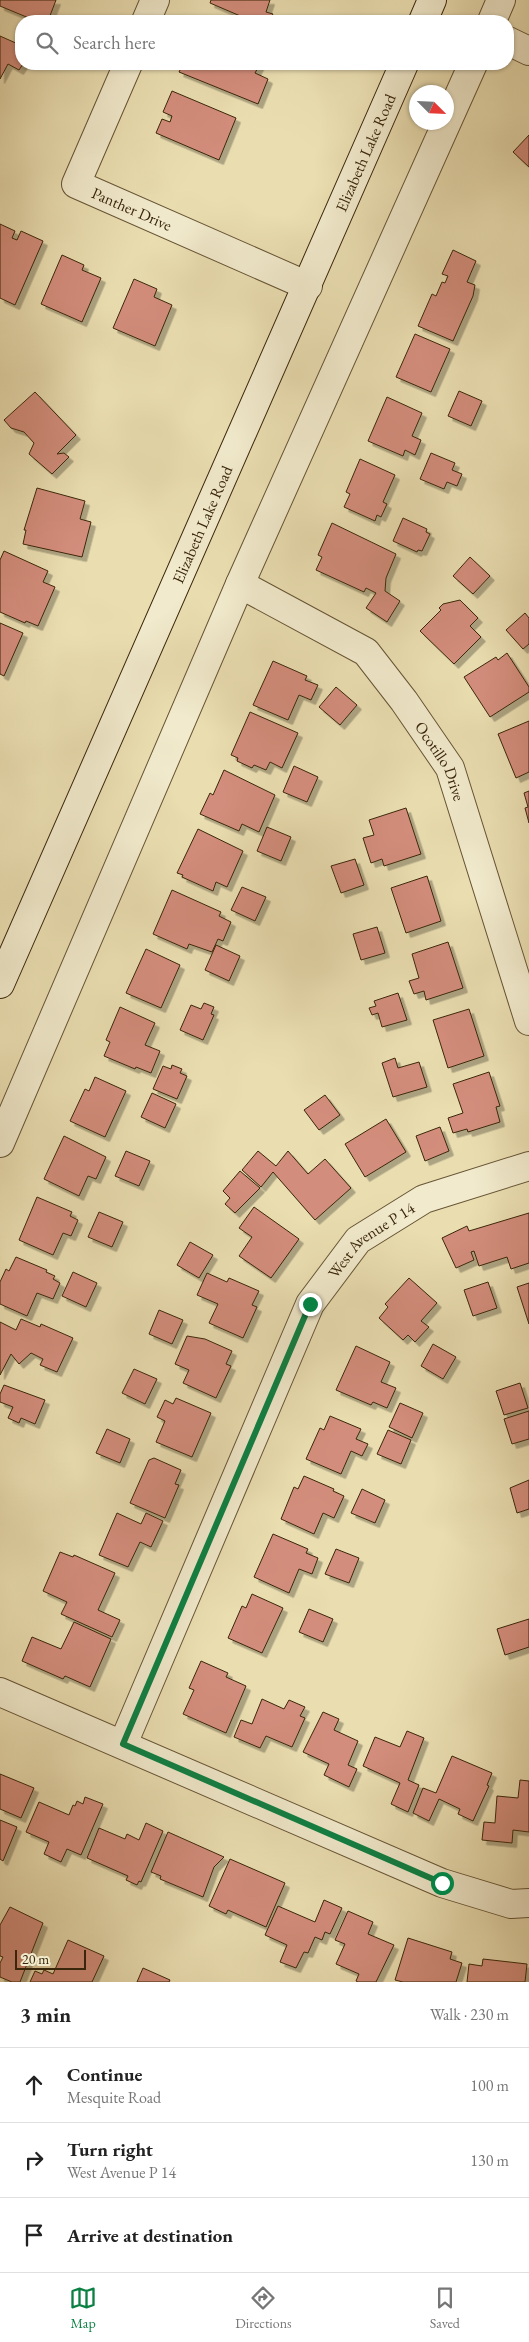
<!DOCTYPE html>
<html lang="en">
<head>
<meta charset="utf-8">
<style>
  :root { --surface:#fff; --page:#f6f6f6; --text:#222; --muted:#767676; --line:#e0e0e0; --accent:#0b8043 }
  body { margin:0; font-family:"EB Garamond",serif; background:var(--page); color:var(--text) }
  .compass { position:absolute; left:409px; top:85px; width:45px; height:45px; border-radius:50%; background:var(--surface); box-shadow:0 1px 4px #0004; rotate:114deg }
  .scale { position:absolute; left:15px; bottom:12px; width:71px; box-sizing:border-box; padding-left:5px; border:2px solid #3a260b; border-top:0; font-size:14px; line-height:18px; white-space:nowrap; color:#3a260b; -webkit-text-stroke:4px #f1eacc; paint-order:stroke }
  .stop { position:absolute; width:15px; height:15px; margin:-11px; border:4px solid #0b8043; border-radius:50%; background:#fff }
  .stop.end { background:#0b8043; border-color:#fff; box-shadow:0 1px 5px #0008 }
  .list { margin:0; padding:0; list-style:none }
  h2 { display:flex; justify-content:space-between; align-items:center; height:65px; margin:0; padding:0 20px; font-size:21px }
  h2 small { font-size:16px; font-weight:400; color:var(--muted) }
  .list li { display:grid; grid-template-columns:32px 1fr auto; gap:15px; align-items:center; box-sizing:border-box; height:75px; padding:0 20px; border-top:1px solid var(--line) }
  .list b { display:block; font-size:19px; white-space:nowrap }
  .list p { margin:0; font-size:16px; white-space:nowrap; color:var(--muted) }
  .list em { font-size:16px; font-style:normal; color:var(--muted) }
  .icon { flex:none; width:28px; height:28px; fill:none; stroke:currentColor; stroke-width:2; stroke-linecap:round; stroke-linejoin:round }
  .map { position:relative; flex:none; width:529px; height:1982px; overflow:hidden }
  .search { position:absolute; background:var(--surface); box-shadow:0 1px 4px #0004; left:15px; right:15px; top:15px; height:55px; display:flex; align-items:center; gap:12px; box-sizing:border-box; padding:0 18px; border-radius:20px; color:var(--muted); font-size:19px }
  .sheet { height:290px; background:var(--surface) }
  nav { display:flex; justify-content:space-around; align-items:center; box-sizing:border-box; height:70px; border-top:1px solid var(--line); background:var(--surface); font-size:14px; color:var(--muted) }
  nav a { display:grid; justify-items:center; gap:2px }
  nav .on { color:var(--accent) }
  .map>svg:first-child { display:block }
  .building { fill:#d38d7b; stroke:#3a260b; filter:url(#shadow) }
  .lines { fill:none; stroke-linecap:round; stroke-linejoin:round }
  .minor-casing { stroke:#665434; stroke-width:30 }
  .secondary-casing { stroke:#3a260b; stroke-width:30 }
  .minor { stroke:#f1eacc; stroke-width:28 }
  .secondary { stroke:#f1eacc; stroke-width:28 }
  .route { stroke:#0b8043; stroke-width:6 }
  .labels { text-anchor:middle; dominant-baseline:central; stroke-width:4; stroke-linejoin:round; paint-order:stroke }
  .street-label { font-size:16px; fill:#3a260b; stroke:#f1eacc }
</style>
</head>
<body>
<div class="map">
<svg width="529" height="1982" viewBox="0 0 529 1982">
  <defs>
    <filter id="shadow"><feDropShadow dx="4.5" dy="4.5" stdDeviation="0" flood-color="#0004"/></filter>
  </defs>
  <rect width="100%" height="100%" fill="#eadeb1"/>
  <filter id="stains"><feTurbulence type="fractalNoise" baseFrequency=".004" numOctaves="4"/><feColorMatrix values="0 0 0 0 .2 0 0 0 0 .09 0 0 0 0 .02 0 0 0 .5 -.17"/></filter>
  <radialGradient id="worn" r=".72"><stop offset=".6" stop-color="#630" stop-opacity="0"/><stop offset="1" stop-color="#630" stop-opacity=".3"/></radialGradient>
  <path class="building" d="M0,0h56l-8,21h-12l-36,-15z
    M211,0h59l-4,12 7,2 -4,7h-17l-42,-18z
    M0,36l18,8 -2,3 5,3 2,14 -4,6 -11,-6 -8,15z
    M183,64h77l-5,9 13,6 -10,25 -79,-32z
    M172,91l64,27 -17,42 -63,-27 6,-14 8,3 2,-6 -9,-4z
    M529,135v32l-16,-15z
    M0,224l15,7 -3,7 5,2 4,-9 22,10 -28,64 -15,-7z
    M453,250l23,11 -9,21 8,3 -2,11 -20,45 -35,-15 14,-32 4,2 6,-14 3,1 3,-7 -6,-2z
    M62,255l22,10 -2,5 19,8 -19,44 -41,-18z
    M134,279l23,10 -3,8 18,8 -17,41 -42,-18z
    M415,334l35,15 -19,43 -35,-15z
    M459,391l23,10 -11,25 -23,-10z
    M35,392l41,43 -19,19 7,-1 5,4 -17,17 -23,-20 5,-11 -10,-11 -13,-4 -7,-8z
    M387,397l35,16 -10,23 9,4 -6,15 -10,-5 -2,6 -35,-15z
    M431,453l24,10 -3,7 10,4 -5,12 -10,-4 -3,7 -24,-10z
    M360,459l35,16 -12,27 4,2 -6,13 -4,-2 -2,6 -31,-14 6,-13 -4,-2z
    M37,488l48,13 -5,18 11,3 -9,35 -59,-13 3,-14h-2z
    M403,518l24,11 -1,3 4,2 -8,17 -4,-1 -1,2 -24,-11z
    M332,523l64,31 -10,24 -1,13 15,10 -13,21 -21,-14 10,-15 -10,-5 -2,4 -48,-22 6,-13 -4,-2z
    M4,551l44,20 -5,11 12,5 -17,39 -12,-5 -1,2 -25,-11v-52z
    M470,557l20,19 -17,18 -20,-18z
    M460,600l18,18 -8,8 11,11 -27,27 -34,-33 21,-21 -2,-2 4,-4z
    M525,613l4,5v26l-6,5 -17,-19z
    M0,623l23,10 -19,43 -4,-2z
    M507,653l22,34v5l-39,25 -26,-40 32,-20 2,3z
    M273,661l34,15 -2,4 13,5 -7,15 -12,-5 -11,25 -35,-15z
    M336,687l21,18 -17,20 -21,-18z
    M250,712l48,21 -16,35 -12,-6 -4,8 -12,-5 -2,3 -15,-7 1,-3 -7,-3z
    M529,721v51l-13,6 -18,-44z
    M294,766l24,11 -11,25 -24,-10z
    M224,770l51,25 -16,37 -17,-8 -3,7 -39,-17 10,-21 3,2z
    M529,791v32l-4,-15 3,-1 -4,-14z
    M406,808l15,46 -37,12 -2,-7 -11,4 -8,-25 11,-3 -5,-15z
    M267,827l24,10 -10,24 -24,-10z
    M198,829l45,22 -16,36 -11,-5 -3,9 -31,-14 1,-2 -6,-2z
    M355,859l9,26 -23,8 -10,-27z
    M427,876l14,45 -35,12 -15,-45z
    M242,887l24,10 -11,24 -24,-11z
    M172,890l49,22 -2,4 12,6 -8,19 -5,-2 -6,13 -23,-8 -2,5 -34,-15z
    M377,927l8,26 -24,7 -8,-26z
    M448,942l15,46 -37,12 -2,-9 -10,3 -5,-13 10,-3 -7,-24z
    M216,945l24,11 -11,25 -24,-11z
    M146,949l34,16 -19,43 -35,-15z
    M398,993l9,27 -25,7 -4,-14 -6,2 -3,-7 7,-2 -2,-5z
    M204,1003l10,4 -3,7 3,1 -11,25 -23,-10 11,-25 10,4z
    M120,1007l35,16 -10,22 15,6 -9,22 -15,-6 -1,2 -31,-13 6,-14 -4,-2z
    M469,1009l15,47 -36,12 -15,-48z
    M395,1058l3,10 21,-6 8,25 -34,10 -11,-34z
    M172,1065l10,4 -2,4 7,3 -10,23 -24,-10 10,-23 8,3z
    M489,1072l11,34 -4,1 4,15 -32,10 -1,-3 -14,4 -5,-15 15,-5 -10,-29z
    M95,1077l31,14 -21,46 -35,-16 15,-32 4,2z
    M152,1093l24,11 -11,24 -24,-11z
    M325,1095l15,20 -21,15 -15,-20z
    M386,1119l20,33 -41,25 -20,-33z
    M440,1127l9,24 -24,10 -9,-25z
    M64,1136l42,21 -10,22 -8,-3 -9,20 -35,-17z
    M126,1151l24,10 -11,25 -24,-10z
    M258,1151l18,15 12,-15 20,23 17,-15 26,29 -36,32 -42,-48 -12,15 -19,-17z
    M240,1171l20,17 -25,25 -10,-9 5,-6 -7,-7z
    M37,1197l35,15 -2,4 8,4 -7,16 -8,-3 -10,22 -34,-15z
    M254,1207l45,32 -28,39 -32,-22 13,-19 -13,-9z
    M99,1212l24,10 -11,25 -24,-10z
    M529,1213v50l-18,6 -4,-12 -28,9 -5,-15 -3,1 3,8 -18,8 -14,-30 25,-12 2,5z
    M190,1242l23,13 -14,23 -22,-13z
    M16,1257l31,13 -1,2 9,4 -2,3 7,4 -7,16 -16,-6 -10,23 -27,-12v-22l6,-13 3,2z
    M73,1272l24,11 -11,24 -24,-11z
    M207,1273l20,9 2,-4 30,13 -7,14 5,2 -14,31 -34,-15 9,-19 -21,-9z
    M409,1278l28,25 -16,18 8,6 -14,15 -7,-7 -5,5 -24,-22 9,-11 -3,-3z
    M488,1282l9,26 -24,8 -9,-26z
    M529,1283v41l-12,-37z
    M159,1310l24,10 -11,24 -23,-10z
    M21,1319l19,8 1,-3 32,14 -16,34 -17,-7 3,-6 -12,-6 -12,11 -8,-10 -11,21v-53l16,8z
    M187,1336l18,3 27,12 -6,13 5,2 -15,32 -33,-15 6,-13 -14,-6z
    M433,1344l23,13 -13,22 -22,-13z
    M356,1346l34,16 -9,20 15,6 -9,20 -14,-6 -2,3 -35,-15z
    M134,1369l23,10 -12,25 -23,-11z
    M520,1383l8,25 -24,7 -8,-24z
    M4,1385l41,15 -10,24 -14,-6 -2,5 -11,-5 5,-11 -13,-5v-8z
    M176,1398l35,15 -19,44 -36,-15 9,-21 -8,-4 8,-17 8,4z
    M400,1403l23,10 -11,25 -23,-11z
    M529,1411v28l-17,5 -8,-25z
    M330,1416l31,13 -5,10 12,5 -6,12 -11,-5 -10,23 -35,-15 14,-31 4,2z
    M107,1429l23,10 -10,24 -24,-10z
    M388,1430l23,10 -10,24 -24,-10z
    M154,1458l27,12 -6,14 4,1 -14,33 -35,-15 19,-43z
    M304,1476l30,13 -1,2 11,5 -10,22 -11,-5 -9,21 -33,-15 13,-32 4,2z
    M529,1480v29l-12,4 -7,-25z
    M362,1489l23,11 -10,23 -24,-10z
    M117,1513l24,11 5,-11 17,8 -12,26 -11,-5 -12,25 -29,-12z
    M273,1534l35,15 -2,4 12,5 -6,16 -13,-5 -10,24 -35,-16z
    M336,1549l23,9 -10,25 -24,-9z
    M60,1552l13,5 1,-2 41,18 -17,37 22,10 -8,17 -51,-23 6,-12 -24,-11z
    M252,1594l31,14 -21,45 -34,-15 14,-32 4,2z
    M309,1609l24,10 -10,23 -24,-10z
    M529,1619v28l-24,8 -8,-26z
    M74,1622l37,17 -21,48 -25,-11 -2,3 -41,-18 10,-24 29,12z
    M201,1661l27,12 -2,4 20,9 -20,47 -43,-19 11,-24 -5,-2z
    M262,1699l22,10 5,-9 16,7 -5,9 5,2 -13,29 -26,-11 -6,12 -26,-11 7,-17 11,4z
    M323,1712l16,7 -5,11 24,11 -10,24 9,4 -8,18 -25,-12 5,-11 -26,-12z
    M407,1731l17,7 -16,42 11,5 -11,27 -17,-8 9,-21 -37,-17 12,-29 25,10z
    M452,1756l40,17 -5,12 2,1 -16,35 -15,-7 2,-5 -21,-10 -10,22 -16,-8 10,-25 13,5z
    M0,1774l34,14 -13,30 -21,-9z
    M520,1780l9,1v51l-16,-2 -1,13 -30,-3 2,-18 11,1 2,-27 21,2z
    M85,1797l18,7 -22,51 -14,-6 -6,13 -17,-8 5,-12 -23,-10 13,-30 30,13 4,-10 2,1 2,-5 6,3z
    M0,1820l17,7 -14,34 -3,-2z
    M146,1823l17,8 -22,51 -2,-1 -2,4 -11,-5 2,-4 -41,-18 12,-30 26,11 2,-5 12,6z
    M168,1832l56,25 -10,10 -11,30 -43,-18 1,-3 -10,-4z
    M230,1859l55,24 -19,44 -38,-17 -2,4 -17,-8z
    M324,1900l18,8 -12,26 -5,-2 -3,8 -7,-3 -7,16 -4,-1 -8,16 -16,-6 7,-17 -22,-10 13,-29 37,16z
    M10,1907l33,16 -23,59h-8l-12,-5v-14l3,-6 -3,-1v-31z
    M348,1911l25,11 -5,12 26,11 -18,37h-18l-2,-1 3,-7 -23,-10 9,-20 -10,-4z
    M408,1938l44,14 -2,7 12,4 -6,19h-53l-8,-2z
    M68,1940l36,16 -12,26h-62l5,-11 7,3 2,-4 9,4z
    M483,1959l44,5 -2,18h-58l2,-18 13,2z
    M143,1968l27,12 -1,2h-32z"/>
  <g class="lines">
    <defs>
      <g id="minor">
        <path d="M146,21l9,-21"/>
        <path d="M492,21l9,-21"/>
        <path d="M508,41l21,10"/>
        <path id="s1" d="M128,64l-52,120 232,102"/>
        <path id="s2" d="M240,584l126,68 38,49 46,67 79,253"/>
        <path d="M0,1143l240,-559 233,-520"/>
        <path d="M0,1692l442,191 69,21 18,-1"/>
        <path id="s3" d="M123,1744l187,-440 48,-64 66,-41 105,-33"/>
      </g>
      <g id="secondary">
        <path d="M423,21l9,-21"/>
        <path id="s4" d="M0,984l404,-920"/>
      </g>
    </defs>
    <use href="#minor" class="minor-casing"/>
    <use href="#secondary" class="secondary-casing"/>
    <use href="#minor" class="minor"/>
    <use href="#secondary" class="secondary"/>
  </g>
  <g class="lines">
    <path class="route" d="M310,1304l-187,440 319,139"/>
  </g>
  <g class="labels">
    <g class="street-label">
      <text stroke="none"><textPath href="#s4" startOffset="908">Elizabeth Lake Road</textPath></text>
      <text stroke="none"><textPath href="#s1" startOffset="192">Panther Drive</textPath></text>
      <text stroke="none"><textPath href="#s4" startOffset="502">Elizabeth Lake Road</textPath></text>
      <text stroke="none"><textPath href="#s2" startOffset="276">Ocotillo Drive</textPath></text>
      <text stroke="none"><textPath href="#s3" startOffset="568">West Avenue P 14</textPath></text>
    </g>
  </g>
  <rect width="100%" height="100%" filter="url(#stains)"/>
  <rect width="100%" height="100%" fill="url(#worn)"/>
</svg>
<svg class="compass" viewBox="-18 -18 36 36"><path d="M0-13l5 13h-10z" fill="#e53935"/><path d="M0 13l5-13h-10z" fill="#767676"/></svg>
<div class="scale">20 m</div>
<div class="stop" style="left:442px;top:1883px"></div>
<div class="stop end" style="left:310px;top:1304px"></div>
<div class="search"><svg class="icon" aria-label="search" viewBox="0 0 24 24"><circle cx="10" cy="10" r="6"/><path d="M15 15l6 6"/></svg>Search here</div>
</div>
<section class="sheet">
<h2>3 min<small>Walk · 230 m</small></h2>
<ul class="list">
<li><svg class="icon" aria-label="ahead" viewBox="0 0 24 24"><path d="M12 20V5M6 11l6-6 6 6"/></svg><div><b>Continue</b><p>Mesquite Road</p></div><em>100 m</em></li>
<li><svg class="icon" aria-label="right" viewBox="0 0 24 24"><path d="M7 20v-9h11M14 6l5 5-5 5"/></svg><div><b>Turn right</b><p>West Avenue P 14</p></div><em>130 m</em></li>
<li><svg class="icon" aria-label="arrive" viewBox="0 0 24 24"><path d="M6 21V4h12l-3 4 3 4H6"/></svg><div><b>Arrive at destination</b></div></li>
</ul>
</section>
<nav>
<a class="on"><svg class="icon" aria-label="map" viewBox="0 0 24 24"><path d="M3 6l6-2 6 2 6-2v14l-6 2-6-2-6 2zM9 4v14M15 6v14"/></svg>Map</a>
<a><svg class="icon" aria-label="directions" viewBox="0 0 24 24"><path d="M12 3l9 9-9 9-9-9zM9 14v-3h6M13 9l2 2-2 2"/></svg>Directions</a>
<a><svg class="icon" aria-label="saved" viewBox="0 0 24 24"><path d="M7 4h10v16l-5-4-5 4z"/></svg>Saved</a>
</nav>
</body>
</html>
